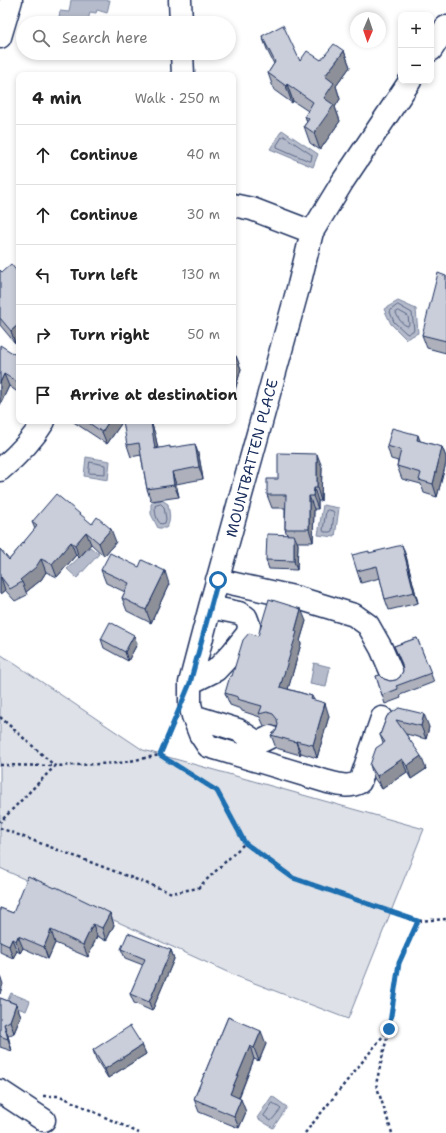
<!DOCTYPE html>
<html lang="en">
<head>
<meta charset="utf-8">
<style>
  :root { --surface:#fff; --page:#f2f2f2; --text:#222; --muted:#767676; --line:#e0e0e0 }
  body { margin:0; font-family:"Shantell Sans",sans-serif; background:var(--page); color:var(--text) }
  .controls { position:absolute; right:12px; top:12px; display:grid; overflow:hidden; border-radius:8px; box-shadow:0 2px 6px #0003 }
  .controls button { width:36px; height:36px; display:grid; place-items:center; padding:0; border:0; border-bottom:1px solid var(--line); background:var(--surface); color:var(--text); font:20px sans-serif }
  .compass { position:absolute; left:350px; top:12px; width:36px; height:36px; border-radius:50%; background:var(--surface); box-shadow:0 2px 6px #0003; rotate:182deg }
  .stop { position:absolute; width:12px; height:12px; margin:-9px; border:3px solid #1f6fb2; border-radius:50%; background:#fff }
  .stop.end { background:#1f6fb2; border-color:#fff; box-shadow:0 1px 4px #0008 }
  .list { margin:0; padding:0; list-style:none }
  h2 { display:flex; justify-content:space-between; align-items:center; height:52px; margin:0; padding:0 16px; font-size:17px }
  h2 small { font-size:13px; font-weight:400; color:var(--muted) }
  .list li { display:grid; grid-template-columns:26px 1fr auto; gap:12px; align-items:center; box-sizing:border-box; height:60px; padding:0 16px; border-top:1px solid var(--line) }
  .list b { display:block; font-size:15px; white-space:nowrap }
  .list em { font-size:13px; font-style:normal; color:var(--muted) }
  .icon { flex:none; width:22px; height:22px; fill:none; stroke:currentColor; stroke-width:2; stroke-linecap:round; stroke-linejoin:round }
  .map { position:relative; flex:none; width:446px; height:1133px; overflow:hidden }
  .search { position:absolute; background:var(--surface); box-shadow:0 2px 6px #0003; left:16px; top:16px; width:220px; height:44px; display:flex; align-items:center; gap:10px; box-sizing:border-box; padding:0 14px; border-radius:22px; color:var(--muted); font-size:15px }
  .panel { position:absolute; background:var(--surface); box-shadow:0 2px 6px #0003; left:16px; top:72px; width:220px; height:352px; border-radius:8px }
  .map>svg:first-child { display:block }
  .green { fill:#dee1e7; stroke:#7c88a2 }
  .water { fill:#b5bbca; stroke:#77839f }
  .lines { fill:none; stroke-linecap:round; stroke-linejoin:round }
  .shore { stroke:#596789; stroke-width:1 }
  .minor-casing { stroke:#1b2f5e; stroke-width:25 }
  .path { stroke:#1b2f5e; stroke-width:2.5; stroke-dasharray:3 3; stroke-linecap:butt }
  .minor { stroke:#fff; stroke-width:22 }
  .wall { fill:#aeb1bb; stroke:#1b2f5e }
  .shaded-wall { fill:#8d9099; stroke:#1b2f5e }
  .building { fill:#caceda; stroke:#1b2f5e }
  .route { stroke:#1f6fb2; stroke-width:5 }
  .labels { text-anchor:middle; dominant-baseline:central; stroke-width:3.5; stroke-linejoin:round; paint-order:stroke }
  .street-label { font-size:15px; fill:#1b2f5e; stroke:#fff }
</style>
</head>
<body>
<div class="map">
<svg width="446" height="1133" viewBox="0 0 446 1133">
  <rect width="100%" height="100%" fill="#fff"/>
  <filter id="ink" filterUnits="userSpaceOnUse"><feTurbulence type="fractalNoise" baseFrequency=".025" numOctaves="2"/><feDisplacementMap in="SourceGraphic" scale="8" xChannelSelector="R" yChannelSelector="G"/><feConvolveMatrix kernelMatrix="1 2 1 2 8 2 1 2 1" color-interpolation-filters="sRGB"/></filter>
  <g filter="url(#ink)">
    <path class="green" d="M0,654l143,96 281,79 -76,190 -112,-43 -236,-108z"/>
    <path class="water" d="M71,0h39l-3,13 -10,-3 -1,3 -6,-1 -2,9 10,2h-40l2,-12 9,1z
      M282,130l36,24 -5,13 -43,-18z
      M398,301l18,8 2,24 -12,6 -15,-15 -7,-15z
      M86,457l24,4 -2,19 -24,-4z
      M162,500l6,4c1,8 4,17 -2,24h-8l-7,-14v-10l4,-3z
      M323,505l16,3 -4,29 -17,-2z
      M90,547l9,7 -22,24 -10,-9z
      M314,663l16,4 -4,20 -16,-3z
      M11,993l19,8 -4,10 -20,-7z
      M272,1096l15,11 -14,21 -16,-10z"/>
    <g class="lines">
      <path class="shore" d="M284,136l28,19 -1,6h-2l-32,-14v-2l5,-8z
        M398,305l14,8 2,17 -6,4 -2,-1 -12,-11 -4,-10 1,-2z
        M399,311l9,5 1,8 -1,2c-6,-1 -10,-8 -12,-13z
        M90,462l15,3v9l-16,-1z
        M161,504l3,3 2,12 -1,4 -4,1c-5,-4 -6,-11 -6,-18z
        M328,510l5,1 1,2 -2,18 -2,1h-6l-1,-2 3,-19z
        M273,1103l8,6 -10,12 -7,-5z"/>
      <defs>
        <path id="minor" d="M180,0l1,23
          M0,37l11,-37
          M431,50l15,-23
          M182,53l1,22
          M233,205l19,4 60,23
          M0,470c18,-15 32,-29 44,-49
          M217,580l81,18 56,17 14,10 13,23 13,30
          M190,683l26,-13 16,-17 16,-20 1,-8 -3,-8 -7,-4 -29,-6
          M193,716l45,14 17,11h7l8,-4
          M382,718l-22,64c-11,6 -20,3 -32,0l-120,-36 -8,-12 -7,-18 -3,-12v-21l20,-76 89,-322 13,-53 31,-51 67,-100
          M0,1091l44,29"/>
      </defs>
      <use href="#minor" class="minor-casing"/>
      <path class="path" d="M0,717l55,49 65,-3 40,-8 14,-34
        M160,755l57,36 28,52
        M0,765l55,1 -55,56
        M0,828l172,65 26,-5 47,-45 48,35 125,43 28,-2
        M43,1096h17l79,37
        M305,1133l82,-102
        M392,1133l-16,-49 13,-55 10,-66 19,-42"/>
      <use href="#minor" class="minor"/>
    </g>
    <path class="wall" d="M262,36l38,25 21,-1 23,-9 6,16 -14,19 4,13 -5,8 5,14 -20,29 -10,-7 -6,-17 3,-4 -2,-6 3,-5 -15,-10 -1,2 -18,-13 -6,-17 6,-9 -6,-12z
      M0,270l15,73 -15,-18z
      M446,276v77l-19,-5 -5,-13z
      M0,346l19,11v36l-10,-7 -9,19z
      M233,355l3,1 5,13 -6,21 -2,-1z
      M72,421h51l-16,23z
      M150,422h1l4,12 3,14h13l28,8 4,23 -27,5 3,13 -28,4 -4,-12 -6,-34 -10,2 -4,-12z
      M420,441l22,6 4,10v6l-9,34 -13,-4 -3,-9 -19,-5 -5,-13 1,-5 -7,-2 -4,-13z
      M322,467l-1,34h-3v8h-4l-1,33h-16l1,2 -1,26 -28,-1 -3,-9 21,-25 -2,-6v-21h-13l-5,-13 11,-16z
      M32,522l60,2 24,18 -12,14 -13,-12 -12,14 -3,-3 -19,22 -11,-5 -5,8 -15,12 1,3 -12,6 -10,-11 -5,4v-45l9,11 26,-31z
      M370,553l36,3 12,47 -29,7 -4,-11 -5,-21 -19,5 -4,-12z
      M101,570l68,14 -18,39 -24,-12 -5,-13 3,-6 -19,-9z
      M306,621l-6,20 1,3 -13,45 24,7 2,4 15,16 -12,42 -16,-5 -1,2 -24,-7 -5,-13 5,-4 1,-4 -6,-2 -7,1 -4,-9 -18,-6 -1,-2 -11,-4 -5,-12 7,-17z
      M417,638l17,44 -34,13 1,3 -16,6 -9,-28 14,5 6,-1 4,-3 3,-6v-5l-9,-20z
      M101,639l36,5 -9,17 -24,-13z
      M387,716l42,11 -3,12 -20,-5 20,35 -15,10 -4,-7 -25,17 -8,-11 -4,-13 13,-22 -3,-8z
      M0,908l13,5h97l4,12 -8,16 -9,-5 -9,21 -33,-14 -7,16 -25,-11 -3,5 -3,-2 -4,7 -13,-6z
      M121,949l50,1 3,9 -22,52 -18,-8 -4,-9 13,-29 -18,-7z
      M0,998l16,6 5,12 -7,17 -6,3 4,15 -12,-4z
      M228,1017l38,27 -7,17 -5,-2 -15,39 7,14 -7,16 -40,-16 -5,-13z
      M142,1045l4,9 -38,24 -12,-19 -3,-9z"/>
    <path class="shaded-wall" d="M344,51l6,16 -14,19 4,13 -5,8 5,14 -20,29 -6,-17 10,-35 1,-22z
      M287,84l6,17 -1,2 -6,-17z
      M19,324v16l-4,3 -4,-12z
      M236,356l5,13 -6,21 -2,-6v-17z
      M4,374l5,12 -9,19v-22z
      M109,421h14l-16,23 -5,-12z
      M149,421h1l2,6 -1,-5 4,12 5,27 -5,-12z
      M418,435l5,13 -6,-8z
      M195,444l4,12 4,23 -4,-12z
      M442,447l4,10v6l-9,34 -4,-13z
      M317,454l5,13 -1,34 -4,-13z
      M172,472l4,12 3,13 -5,-12z
      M314,488l4,13v8l-5,-13z
      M309,496l5,13 -1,33 -4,-13z
      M111,529l5,13 -12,14 -5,-13z
      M86,532l5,12 -12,14 -4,-13z
      M294,535l4,9 -1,26 -3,-9z
      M71,542l5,13 -19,22 -5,-13z
      M402,545l4,11 12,47 -4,-11z
      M41,559l5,13 -5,8 -15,12 -4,-10 -2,-2z
      M165,571l4,13 -18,39 -5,-13z
      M1,577l4,13 -5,4v-16z
      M301,609l5,12 -6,20 1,3 -16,56 -5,-13 15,-56z
      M134,635l3,9 -9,17 -3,-9z
      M325,703l4,13 -12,42 -4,-13z
      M424,714l5,13 -3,12 -5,-13z
      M296,741l5,12 -1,2 -4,-13z
      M421,756l5,13 -15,10 -4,-13z
      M402,759l5,13 -25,17 -5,-13z
      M110,913l4,12 -8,16 -4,-13z
      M93,924l4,12 -9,21 -5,-12z
      M51,930l4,13 -7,16 -4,-12z
      M18,936l5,12 -3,5 -4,-12z
      M12,939l5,12 -4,7 -4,-12z
      M171,950l3,9 -22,52 -3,-9z
      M0,975l3,9 -3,10z
      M16,1004l5,12 -7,17 -4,-12z
      M4,1024l4,12 4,15 -4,-12z
      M261,1031l5,13 -7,17 -5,-13z
      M142,1045l4,9 -38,24 -3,-9z
      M250,1046l4,13 -19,48 -5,-13z
      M241,1099l5,13 -7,16 -5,-12z"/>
    <path class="building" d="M283,25l17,36 7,-10 14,9 13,-16 10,7 -19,25 9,7 -10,15 10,7 -20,28 -10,-7 5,-7 -4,-3 8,-14 -26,-18 -1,2 -18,-13 7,-11 -13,-26z
      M11,264l8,10v50l-8,7 -11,-13v-48l2,2z
      M438,273l8,3v65l-24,-6z
      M0,345l19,12v26l-15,-9 -4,9z
      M233,355l3,1 -3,11z
      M86,421h23l-7,11z
      M123,421h26v1h2l4,27 15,-3v2l25,-4 4,23 -27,5 2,13 -27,4 -8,-46 -12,2z
      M392,428l26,7 -1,5 25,7 -9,37 -14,-4 2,-7 -24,-7 4,-16 -14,-4z
      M278,453l39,1v34h-3l-1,8h-4v33h-24l1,-34h-19v-16h11z
      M56,494l36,30 5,-7 14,12 -12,14 -13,-11 -11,13 -4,-3 -19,22 -11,-5 -5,8 -16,13 2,2 -12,7 -9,-12 -1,1v-29l9,11 28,-34 -5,-4z
      M267,534l27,1v26l-28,-1z
      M402,545l12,47 -29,7 -8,-33 -20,5 -5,-16 17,-4v2z
      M110,553l29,14 3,-7 23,11 -19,39 -24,-12 7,-15 -28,-13z
      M269,599l32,10 -6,22 2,1 -17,55 32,9 -1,3 14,4 -12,42 -17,-4v1l-25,-7 5,-4 2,-6 -1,-6 -4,-5 -6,-2 -8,2 3,-8 -25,-7 1,-2 -13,-4 5,-17h2l11,-36 6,-7 9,3z
      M110,622l24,13 -9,17 -24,-13z
      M417,638l14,35 -35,13 2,3 -16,6 -6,-19 4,-1 4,4 6,2 6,-1 4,-3 3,-6 -1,-7 -8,-18z
      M399,708l25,6 -3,12 -25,-6 25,36 -14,10 -5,-7 -25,17 -7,-11 6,-17 9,-6 -5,-7 7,-19z
      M28,876l27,12 1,-1 54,26 -8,15 -9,-4 -10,21 -32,-15 -7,17 -26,-11 -2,5 -4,-2 -3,7 -9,-4v-34l13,5z
      M128,933l43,17 -22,52 -19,-8 15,-35 -24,-10z
      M0,998l16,6 -6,17 -6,3 4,15 -8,-3z
      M228,1017l33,14 -7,17 -4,-2 -20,48 11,5 -7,17 -40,-17z
      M130,1026l12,19 -37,24 -12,-19z"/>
  </g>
  <g class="lines" filter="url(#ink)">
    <path class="route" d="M218,580l-28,103 -30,72 57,36 28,52 48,35 125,43 -19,42 -10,66"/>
  </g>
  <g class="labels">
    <g class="street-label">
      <text transform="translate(252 458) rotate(-75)">MOUNTBATTEN PLACE</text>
    </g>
  </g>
</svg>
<div class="controls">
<button>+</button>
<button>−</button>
</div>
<svg class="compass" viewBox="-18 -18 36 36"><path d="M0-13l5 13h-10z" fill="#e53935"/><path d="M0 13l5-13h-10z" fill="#767676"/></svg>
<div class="stop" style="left:218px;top:580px"></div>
<div class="stop end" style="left:389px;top:1029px"></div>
<div class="search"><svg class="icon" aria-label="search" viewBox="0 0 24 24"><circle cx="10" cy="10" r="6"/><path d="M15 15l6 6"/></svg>Search here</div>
<section class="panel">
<h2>4 min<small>Walk · 250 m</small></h2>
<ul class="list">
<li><svg class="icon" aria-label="ahead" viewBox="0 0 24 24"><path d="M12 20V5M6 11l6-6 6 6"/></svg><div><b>Continue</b></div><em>40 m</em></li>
<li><svg class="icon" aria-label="ahead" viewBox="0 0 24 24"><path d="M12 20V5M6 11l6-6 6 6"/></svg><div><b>Continue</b></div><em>30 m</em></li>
<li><svg class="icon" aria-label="left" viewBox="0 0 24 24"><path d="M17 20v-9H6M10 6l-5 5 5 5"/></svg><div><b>Turn left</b></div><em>130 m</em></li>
<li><svg class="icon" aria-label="right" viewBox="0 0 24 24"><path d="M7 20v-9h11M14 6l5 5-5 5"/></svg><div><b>Turn right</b></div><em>50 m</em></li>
<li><svg class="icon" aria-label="arrive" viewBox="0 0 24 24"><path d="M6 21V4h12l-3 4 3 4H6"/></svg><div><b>Arrive at destination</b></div></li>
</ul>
</section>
</div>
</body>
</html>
